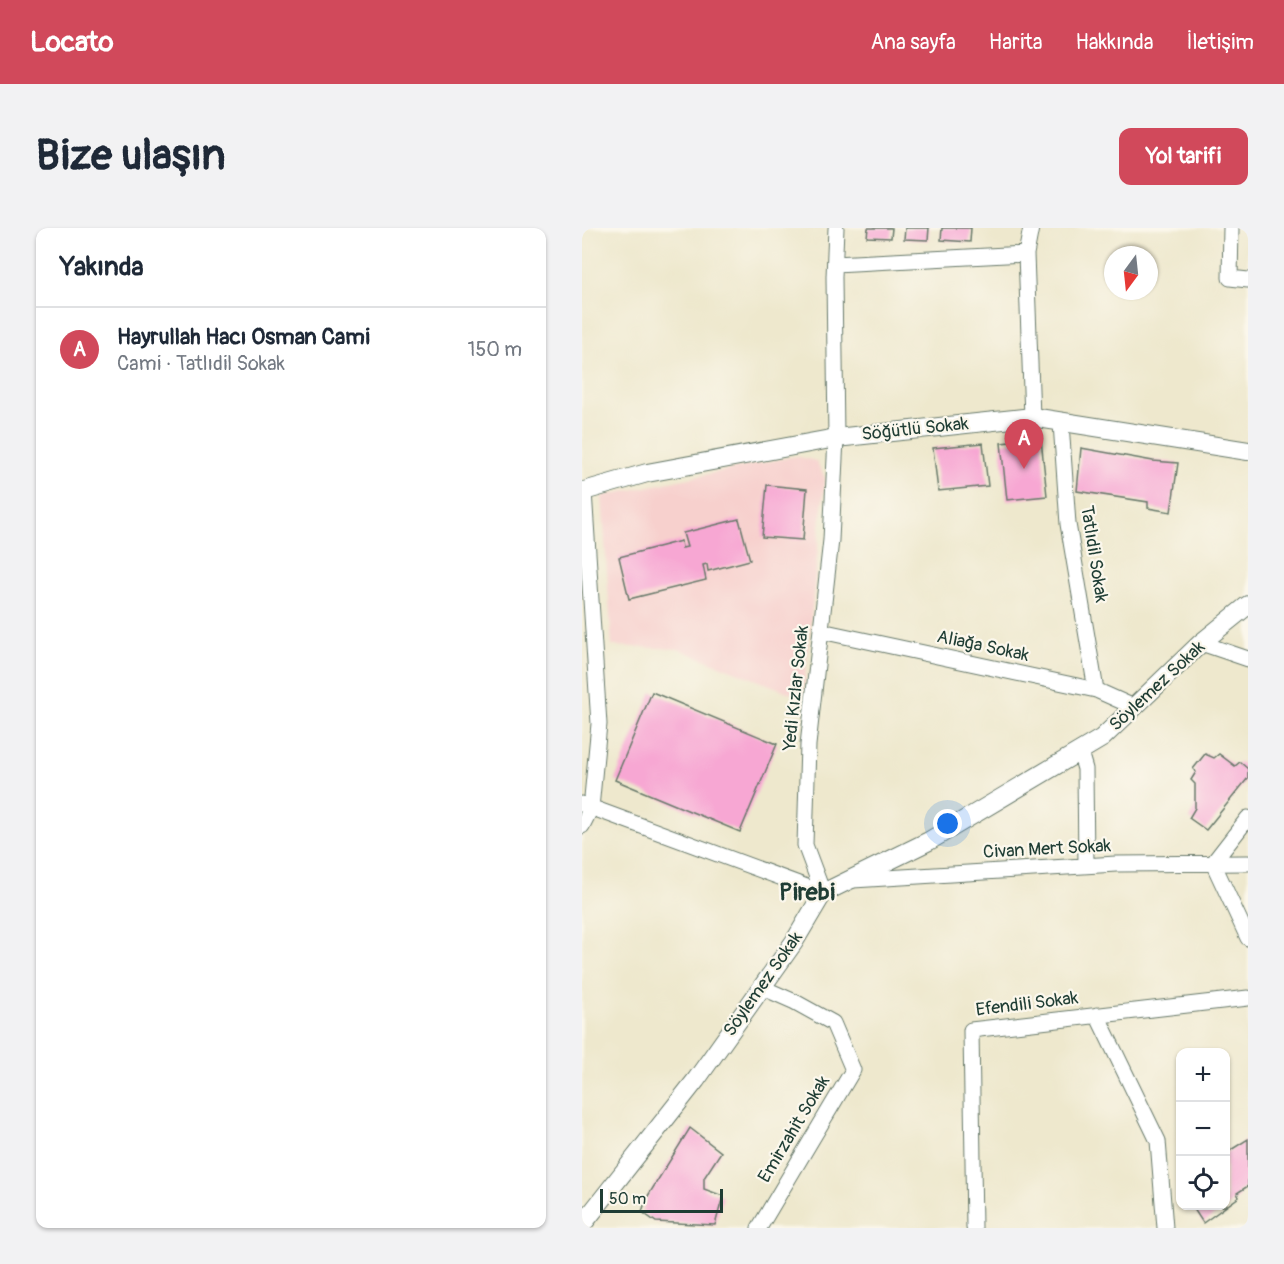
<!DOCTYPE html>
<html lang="tr">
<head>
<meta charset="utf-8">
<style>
  :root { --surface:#fff; --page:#f2f2f3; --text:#1f2937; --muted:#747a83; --line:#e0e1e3; --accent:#d1495b }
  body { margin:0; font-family:Pangolin,sans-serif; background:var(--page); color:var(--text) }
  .controls { position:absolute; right:18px; bottom:18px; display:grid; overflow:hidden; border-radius:12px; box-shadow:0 2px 4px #0004 }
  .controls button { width:54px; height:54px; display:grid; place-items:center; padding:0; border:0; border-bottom:2px solid var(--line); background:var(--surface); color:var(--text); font:30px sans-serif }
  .compass { position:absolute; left:522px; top:18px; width:54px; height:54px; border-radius:50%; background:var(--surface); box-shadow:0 2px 4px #0004; rotate:195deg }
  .scale { position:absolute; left:18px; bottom:15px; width:123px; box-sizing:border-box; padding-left:6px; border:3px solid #1f3d34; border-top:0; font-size:16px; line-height:21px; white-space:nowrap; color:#1f3d34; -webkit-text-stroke:4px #fbf7ec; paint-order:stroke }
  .you { position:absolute; left:366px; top:596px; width:21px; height:21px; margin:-15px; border:4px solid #fff; border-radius:50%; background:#1a73e8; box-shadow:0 0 0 9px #1a73e833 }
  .badge { display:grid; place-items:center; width:39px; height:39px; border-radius:50%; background:var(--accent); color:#fff; font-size:20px; font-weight:700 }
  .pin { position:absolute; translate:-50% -50px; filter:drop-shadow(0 2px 3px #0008) }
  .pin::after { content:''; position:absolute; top:32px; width:21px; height:18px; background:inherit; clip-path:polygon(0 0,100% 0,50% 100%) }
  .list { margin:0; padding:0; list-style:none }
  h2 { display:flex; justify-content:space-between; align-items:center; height:78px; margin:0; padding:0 24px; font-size:26px }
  h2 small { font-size:20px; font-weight:400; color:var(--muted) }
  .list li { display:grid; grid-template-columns:39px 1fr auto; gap:18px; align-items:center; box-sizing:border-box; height:84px; padding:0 24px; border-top:2px solid var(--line) }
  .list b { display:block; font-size:22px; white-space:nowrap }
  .list p { margin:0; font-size:20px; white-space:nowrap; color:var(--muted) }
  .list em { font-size:20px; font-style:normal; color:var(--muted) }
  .icon { flex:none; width:33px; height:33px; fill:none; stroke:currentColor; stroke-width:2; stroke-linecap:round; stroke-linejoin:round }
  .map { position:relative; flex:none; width:666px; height:1000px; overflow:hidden; border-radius:12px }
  header { display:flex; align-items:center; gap:36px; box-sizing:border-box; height:84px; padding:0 30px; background:var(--accent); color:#fff }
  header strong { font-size:28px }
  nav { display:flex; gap:33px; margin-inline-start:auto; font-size:21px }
  .intro { display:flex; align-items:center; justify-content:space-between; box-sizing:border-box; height:144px; padding:0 36px }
  h1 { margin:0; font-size:42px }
  .button { padding:15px 27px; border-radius:12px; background:var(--accent); color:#fff; font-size:21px; font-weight:700 }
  main { display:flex; gap:36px; padding:0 36px }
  aside { flex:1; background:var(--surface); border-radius:12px; box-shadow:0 2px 4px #0004 }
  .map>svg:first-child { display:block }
  .built { fill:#f7d0cd }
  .building { fill:#f7a7d3 }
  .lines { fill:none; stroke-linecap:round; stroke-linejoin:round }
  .minor-casing { stroke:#67796a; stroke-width:17 }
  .tertiary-casing { stroke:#67796a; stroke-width:20 }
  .minor { stroke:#fff; stroke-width:15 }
  .tertiary { stroke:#fff; stroke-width:18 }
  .labels { text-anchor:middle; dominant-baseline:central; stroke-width:4.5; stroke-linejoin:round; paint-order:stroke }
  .street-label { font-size:18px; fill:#1f3d34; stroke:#fbf7ec }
  .district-label { font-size:24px; font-weight:bold; fill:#1f3d34; stroke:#fbf7ec }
</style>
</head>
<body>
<header>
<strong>Locato</strong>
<nav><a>Ana sayfa</a><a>Harita</a><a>Hakkında</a><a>İletişim</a></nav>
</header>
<div class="intro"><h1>Bize ulaşın</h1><a class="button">Yol tarifi</a></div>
<main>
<aside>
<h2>Yakında<small></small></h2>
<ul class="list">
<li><span class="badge">A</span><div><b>Hayrullah Hacı Osman Cami</b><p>Cami · Tatlıdil Sokak</p></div><em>150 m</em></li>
</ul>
</aside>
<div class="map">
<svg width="666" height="1000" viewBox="0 0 666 1000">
  <rect width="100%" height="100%" fill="#fbf7ec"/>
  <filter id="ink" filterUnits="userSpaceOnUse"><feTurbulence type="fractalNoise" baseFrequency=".0167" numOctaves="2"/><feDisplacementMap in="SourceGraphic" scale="12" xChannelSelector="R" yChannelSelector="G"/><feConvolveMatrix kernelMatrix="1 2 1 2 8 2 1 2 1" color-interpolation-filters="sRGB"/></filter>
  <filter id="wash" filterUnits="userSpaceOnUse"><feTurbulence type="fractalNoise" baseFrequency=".008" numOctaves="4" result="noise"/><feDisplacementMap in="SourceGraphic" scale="24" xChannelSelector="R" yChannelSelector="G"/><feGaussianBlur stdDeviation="1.35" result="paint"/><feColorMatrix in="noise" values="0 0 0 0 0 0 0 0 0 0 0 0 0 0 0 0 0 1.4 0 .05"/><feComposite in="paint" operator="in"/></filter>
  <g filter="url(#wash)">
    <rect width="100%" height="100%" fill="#eee8cd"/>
    <path class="built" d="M214,228l20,5 9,17 -22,220 -125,-49 -66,-3 -10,-150z"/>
    <g id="blocks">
      <path class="building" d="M286,0h24l-1,10 -24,-1z
        M323,0h24l-1,12 -24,-1z
        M360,0h29l-1,14 -29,-2z
        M459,211l6,57 -40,4 -6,-57z
        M401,215l5,43 -50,5 -5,-43z
        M499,220l72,13 25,2 -7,49 -23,-4v-6l-71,-11z
        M185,257l40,4 -4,51 -41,-3z
        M157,291l11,41 -42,11 -1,-7 -4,1 3,15 -77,19 -10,-42 62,-16 1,7 5,-1 -4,-14z
        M70,464l125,52 -37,88 -125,-52z
        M623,526l9,4 5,-4 16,12 5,-4 8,7v9l-42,52 -17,-12 6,-10v-24l-4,-4 5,-8 -3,-3z
        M108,900l31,24 -17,26v11l19,7 -8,29 -59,-3 -14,-10 4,-13z
        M666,911v47l-11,7 2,4 -36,26 -11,-17h34v-53z"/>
    </g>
  </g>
  <g filter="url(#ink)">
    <use href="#blocks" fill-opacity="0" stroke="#67796a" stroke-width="1.5"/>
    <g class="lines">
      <defs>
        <path id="minor" d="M449,0l-5,26 6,163
          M649,0l-1,50 18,2
          M253,36l191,-10
          M479,195l7,101 28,166
          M0,263h2l15,233 -8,84 -9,18
          M239,403l275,59 38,17
          M619,415l47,16
          M498,524l5,17 1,96
          M0,576l241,89 -18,-48 3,-100 23,-205 5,-102 -2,-161 2,-49
          M666,590l-35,45 35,75
          M271,652l263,-16 132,-1
          M515,787l61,126 7,87
          M177,1000l94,-158 -20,-47 -38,-21 -34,-15
          M392,1000l-3,-198 277,-32"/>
        <path id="tertiary" d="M2,263l63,-18 189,-35 196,-21 216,34
          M0,997l114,-145 98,-138 29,-49 106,-52 173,-103 99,-95 47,-38"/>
      </defs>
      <use href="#minor" class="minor-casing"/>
      <use href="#tertiary" class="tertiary-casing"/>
      <use href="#minor" class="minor"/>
      <use href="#tertiary" class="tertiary"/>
    </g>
  </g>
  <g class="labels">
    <g class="street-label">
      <text transform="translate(333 201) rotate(-6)">Söğütlü Sokak</text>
      <text transform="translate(512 326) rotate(81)">Tatlıdil Sokak</text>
      <text transform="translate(401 418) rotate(12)">Aliağa Sokak</text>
      <text transform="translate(575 458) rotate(-43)">Söylemez Sokak</text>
      <text transform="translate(214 460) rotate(-84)">Yedi Kızlar Sokak</text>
      <text transform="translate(465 621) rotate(-3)">Civan Mert Sokak</text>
      <text transform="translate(181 756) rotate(-55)">Söylemez Sokak</text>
      <text transform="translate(445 776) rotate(-7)">Efendili Sokak</text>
      <text transform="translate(212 901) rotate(-59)">Emirzahit Sokak</text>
    </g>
    <g class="district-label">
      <text x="225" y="664">Pirebi</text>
    </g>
  </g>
</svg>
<div class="controls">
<button>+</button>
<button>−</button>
<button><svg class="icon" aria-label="locate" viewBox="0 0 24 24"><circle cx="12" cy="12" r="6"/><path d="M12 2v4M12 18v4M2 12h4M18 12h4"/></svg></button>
</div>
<svg class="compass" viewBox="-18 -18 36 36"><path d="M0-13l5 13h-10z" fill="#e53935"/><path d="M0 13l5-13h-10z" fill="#747a83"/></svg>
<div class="scale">50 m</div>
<div class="you"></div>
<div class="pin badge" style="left:442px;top:241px">A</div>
</div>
</main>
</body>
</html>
